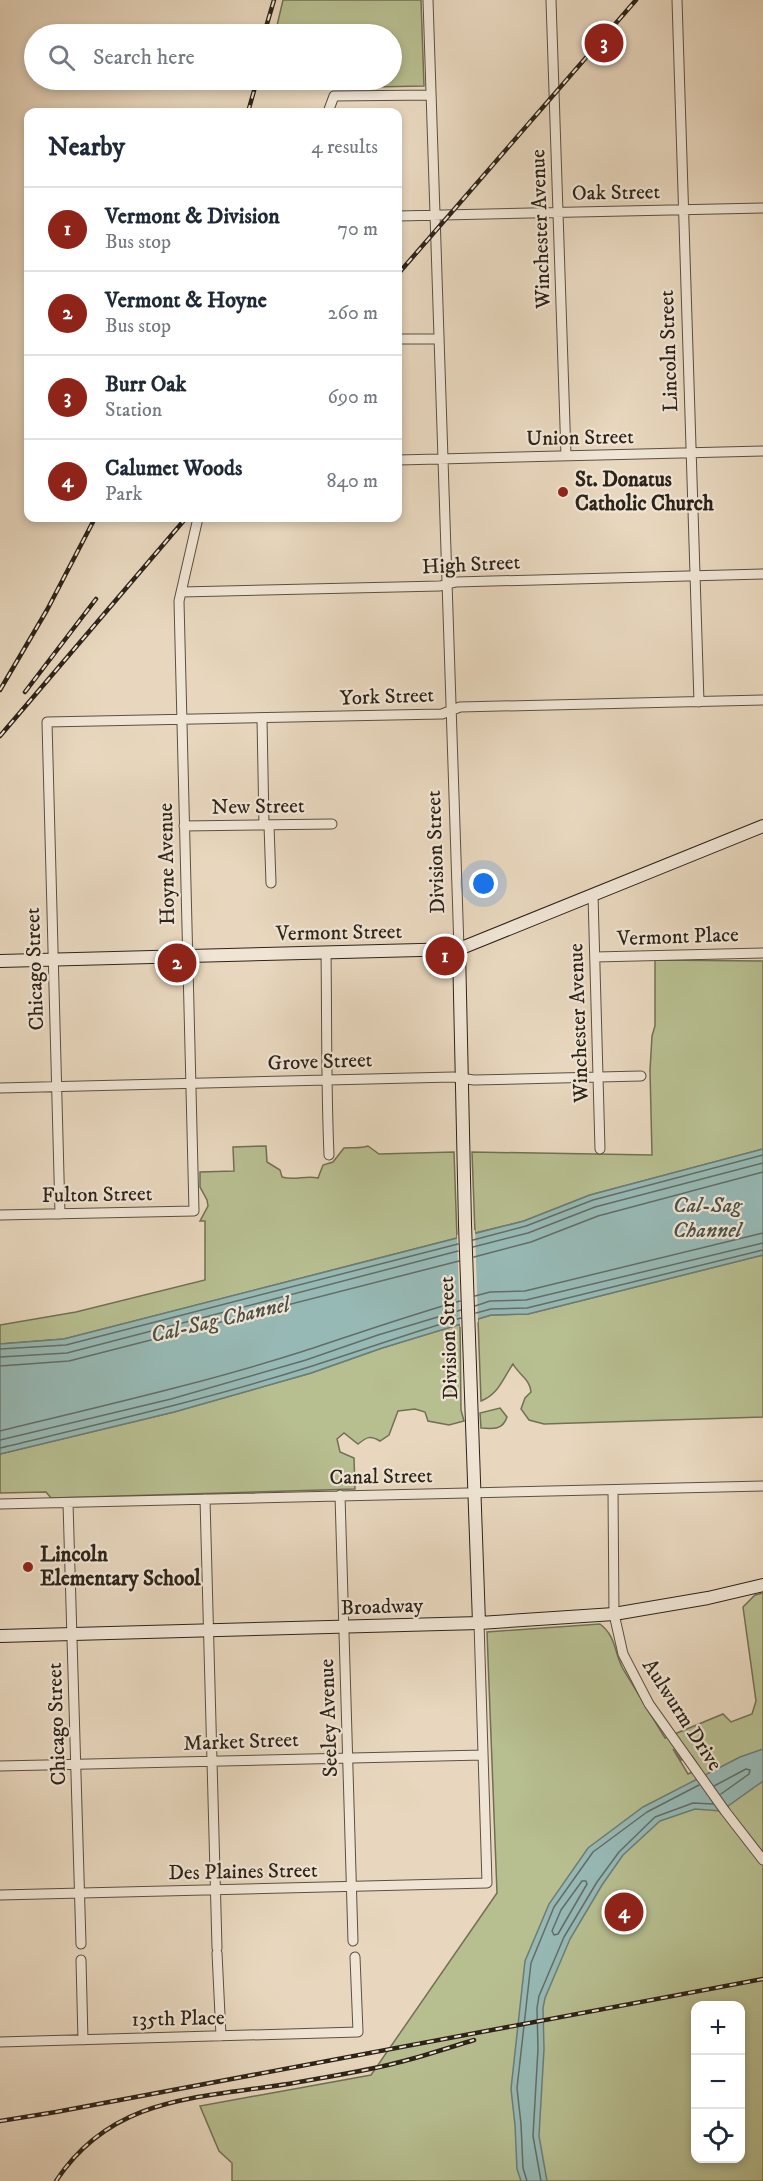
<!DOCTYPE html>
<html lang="en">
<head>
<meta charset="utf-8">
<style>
  :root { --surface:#fff; --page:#f6f6f7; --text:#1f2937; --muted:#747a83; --line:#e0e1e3; --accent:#8f2418 }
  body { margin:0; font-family:"IM FELL DW Pica",serif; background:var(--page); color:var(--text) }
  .controls { position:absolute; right:18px; bottom:18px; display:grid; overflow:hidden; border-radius:12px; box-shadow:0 3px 9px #0003 }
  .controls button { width:54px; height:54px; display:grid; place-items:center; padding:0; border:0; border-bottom:2px solid var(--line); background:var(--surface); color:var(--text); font:30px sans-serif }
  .you { position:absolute; left:484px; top:884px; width:21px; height:21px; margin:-15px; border:4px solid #fff; border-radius:50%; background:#1a73e8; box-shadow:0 0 0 9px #1a73e833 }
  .badge { display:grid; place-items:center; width:39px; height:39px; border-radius:50%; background:var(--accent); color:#fff; font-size:20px; font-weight:700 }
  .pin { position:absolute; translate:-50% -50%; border:3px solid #fff; box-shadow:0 2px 6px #0006 }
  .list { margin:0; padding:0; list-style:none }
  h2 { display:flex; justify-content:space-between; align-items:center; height:78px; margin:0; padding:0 24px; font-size:26px }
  h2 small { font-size:20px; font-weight:400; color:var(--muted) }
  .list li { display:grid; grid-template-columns:39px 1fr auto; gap:18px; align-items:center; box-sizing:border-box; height:84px; padding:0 24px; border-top:2px solid var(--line) }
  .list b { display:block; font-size:22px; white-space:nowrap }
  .list p { margin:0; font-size:20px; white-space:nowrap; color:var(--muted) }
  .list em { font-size:20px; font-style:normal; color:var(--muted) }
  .icon { flex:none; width:33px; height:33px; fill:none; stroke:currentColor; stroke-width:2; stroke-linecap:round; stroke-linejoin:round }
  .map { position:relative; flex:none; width:763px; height:2181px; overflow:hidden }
  .search { position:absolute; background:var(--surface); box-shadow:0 3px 9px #0003; left:24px; top:24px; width:378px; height:66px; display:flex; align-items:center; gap:15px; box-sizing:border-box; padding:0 21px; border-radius:33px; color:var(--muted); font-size:22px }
  .panel { position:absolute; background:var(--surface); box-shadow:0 3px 9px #0003; left:24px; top:108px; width:378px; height:414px; border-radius:12px }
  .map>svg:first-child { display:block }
  .green { fill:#b7be90; stroke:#727054; stroke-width:1.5; fill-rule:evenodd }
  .water { fill:#97b9b5; stroke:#6c7d77; stroke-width:1.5 }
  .pier { fill:#e8d7be }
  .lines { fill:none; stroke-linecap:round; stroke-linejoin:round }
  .shore { stroke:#626e67; stroke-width:1.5 }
  .street-casing { stroke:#5b5042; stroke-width:11 }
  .secondary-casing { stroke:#2c2319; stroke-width:14 }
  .street { stroke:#f0e5d5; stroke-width:9 }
  .secondary { stroke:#f0e5d5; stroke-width:12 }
  .rail-casing { stroke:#2c2319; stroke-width:4.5 }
  .rail { stroke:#f0e5d5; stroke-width:2; stroke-dasharray:7; stroke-linecap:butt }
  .poi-dot { fill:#8f2418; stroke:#f0e5d5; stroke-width:2 }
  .labels { text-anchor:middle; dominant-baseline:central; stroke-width:4.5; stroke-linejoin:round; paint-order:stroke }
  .street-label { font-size:21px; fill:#2c2319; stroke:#f0e5d5 }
  .poi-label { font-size:21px; font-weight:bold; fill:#2c2319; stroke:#f0e5d5; text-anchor:start }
  .water-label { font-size:22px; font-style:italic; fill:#4c5048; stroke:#f0e5d5 }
</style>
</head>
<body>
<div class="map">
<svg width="763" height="2181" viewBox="0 0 763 2181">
  <rect width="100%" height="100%" fill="#e8d7be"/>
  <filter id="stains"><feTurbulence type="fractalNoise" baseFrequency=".00333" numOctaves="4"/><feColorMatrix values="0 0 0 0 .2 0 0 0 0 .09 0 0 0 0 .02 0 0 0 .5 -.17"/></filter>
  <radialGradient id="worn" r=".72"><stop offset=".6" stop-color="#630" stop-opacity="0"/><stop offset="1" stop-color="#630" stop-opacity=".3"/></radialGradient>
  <path class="green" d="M283,0h138l3,86 -161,3 2,-9h127v-46h-117z
    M655,960l108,1v188l-173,46 -66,26 -49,12 -3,-81 180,3 -2,-85 2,-34 3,-10z
    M266,1146l1,16 13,8 2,7c13,4 23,-2 36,1l5,-13 10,-3 11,-14c9,-1 15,1 24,-2l11,8 75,-2 3,86 -393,101 -64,5v-19l76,-13 129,-32v-59h-5l8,-15 -1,-6 -7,-13v-15l34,-1 -1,-24z
    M763,1255v162l-219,7 -15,-4 -8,-11 4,-11 6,-6c-1,-13 -12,-17 -18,-28 -10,14 -14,30 -32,37l-3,-82 13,-4 37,-1z
    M460,1324l1,86 3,11 -15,4 -21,-4 -3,-9 -10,-3 -17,2 -9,24 -9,6c-10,-6 -13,-4 -22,3l-14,-11 -7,6 3,13 14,6 1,31 -304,9 -5,-6 -46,1v-39l174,-42 137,-39 71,-25z
    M500,1408l7,9c-4,13 -14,12 -26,11l-1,-15z
    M763,1593v588h-531v-18l-13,-12 -19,-45 171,-31 126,-182 -10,-261 113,-8c16,12 14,28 23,45 14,23 28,46 42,69l58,-24 8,8 21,-8 4,-13 -13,-94 12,-12zM673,1749l8,11 11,-4 8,12 -12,6zM696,2006h44v152h-44z"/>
  <path class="water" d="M763,1149v106l-235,59 -37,1 -109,33 -71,25 -137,39 -174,42v-110l64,-5 460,-118 66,-26z
    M763,1749v32l-42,30 -26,-2 -35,12 -37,34 -21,30 -32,54 -25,59 -2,10 1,41 -5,87 8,45h-26l-4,-12 -2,-44 -4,-36 14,-128 24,-57 39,-56 55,-41 97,-50z"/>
  <path class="pier" d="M475,1230l3,92 -18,5 -3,-92z"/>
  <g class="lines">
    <path class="shore" d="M473,1240l53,-14 67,-26 170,-45
      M473,1247l55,-14 67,-26 168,-44
      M474,1257l57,-15 67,-26 165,-44
      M475,1296l15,-4 35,-1 238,-58
      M475,1306l15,-5 36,-1 237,-57
      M476,1313l15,-4 36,-1 236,-58
      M0,1349l66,-4 392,-101
      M0,1357l67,-4 391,-102
      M0,1366l69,-5 390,-100
      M0,1431c102,-25 204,-48 304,-80 52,-17 103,-35 156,-50
      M0,1440l171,-41 135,-39 72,-25 83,-25
      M0,1448c103,-25 208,-49 309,-81 51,-16 101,-34 152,-49
      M714,1786l32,-17 4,1 -1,4 -28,20
      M582,1881h4l1,3 -29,50 -4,1 -2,-4 9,-21z
      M527,2181l-4,-13 -2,-44 -4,-36 14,-125 23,-56 39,-55 54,-40 52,-27
      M541,2181l-8,-45 5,-87 -1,-41 2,-12 25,-59 33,-55 22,-30 36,-35 38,-14 20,1"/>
    <defs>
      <path id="street" d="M428,0l31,949
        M551,0l15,456
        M677,0l22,702
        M328,112l6,-16 97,-1
        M398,216l365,-8
        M398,339h41
        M398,460l365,-9
        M181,592l259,-6 16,-4 307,-8
        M262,719l2,106
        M269,825l2,58
        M184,826l148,-2
        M593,895l7,254
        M326,953c1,67 0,135 3,202
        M595,957l168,-4
        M0,1088l453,-11 21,3 167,-4
        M60,1214l-13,-492 395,-8 18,-7 303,-7
        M0,1215l194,-4 -15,-610 19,-83
        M613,1490l1,124 9,40 26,50 76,107 38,49
        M340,1495l13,446
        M205,1499l12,449
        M68,1503l13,441
        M0,1504l763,-18
        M0,1766l483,-11
        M0,1895l487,-12 -8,-260
        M217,1953l4,83
        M81,1960l2,80
        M0,2042l358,-10 -3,-75"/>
      <path id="secondary" d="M459,949l6,275 14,399
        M0,961l459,-12 304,-123
        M0,1636l479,-13 135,-9 94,-16 55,-13"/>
    </defs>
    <use href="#street" class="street-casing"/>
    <use href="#secondary" class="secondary-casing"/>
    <use href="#street" class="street"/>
    <use href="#secondary" class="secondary"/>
    <defs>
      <path id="rail" d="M264,34l10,-34
        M248,112l9,-32
        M398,274l238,-274
        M0,690l47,-80 48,-92
        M25,692l71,-93
        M0,736l186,-218
        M0,2121l56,-9 707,-133
        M56,2181c60,-91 154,-82 249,-100 33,-6 66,-11 99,-20 23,-6 47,-14 70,-21"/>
    </defs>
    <use href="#rail" class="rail-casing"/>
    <use href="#rail" class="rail"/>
  </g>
  <g class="poi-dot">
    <circle cx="563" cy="492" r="6"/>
    <circle cx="28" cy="1567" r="6"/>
  </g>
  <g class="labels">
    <g class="street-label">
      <text transform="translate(616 193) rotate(-1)">Oak Street</text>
      <text transform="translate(541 229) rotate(-92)">Winchester Avenue</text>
      <text transform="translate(669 351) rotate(-92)">Lincoln Street</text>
      <text transform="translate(580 438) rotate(-1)">Union Street</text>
      <text transform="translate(471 565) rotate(-3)">High Street</text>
      <text transform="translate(387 697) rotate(-2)">York Street</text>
      <text transform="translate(258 807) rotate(-1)">New Street</text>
      <text transform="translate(436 852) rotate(-92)">Division Street</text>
      <text transform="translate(167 864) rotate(-91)">Hoyne Avenue</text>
      <text transform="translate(339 933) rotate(-1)">Vermont Street</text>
      <text transform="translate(678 937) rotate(-2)">Vermont Place</text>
      <text transform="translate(35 969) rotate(-92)">Chicago Street</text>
      <text transform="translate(579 1023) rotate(-92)">Winchester Avenue</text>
      <text transform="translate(320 1062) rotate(-2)">Grove Street</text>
      <text transform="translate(97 1195) rotate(-1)">Fulton Street</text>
      <text transform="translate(449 1338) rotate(-92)">Division Street</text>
      <text transform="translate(381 1477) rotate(-1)">Canal Street</text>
      <text transform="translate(382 1607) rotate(-2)">Broadway</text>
      <text transform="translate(682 1715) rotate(57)">Aulwurm Drive</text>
      <text transform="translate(329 1718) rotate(-92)">Seeley Avenue</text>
      <text transform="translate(57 1724) rotate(-92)">Chicago Street</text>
      <text transform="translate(241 1742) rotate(-2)">Market Street</text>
      <text transform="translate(243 1872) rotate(-1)">Des Plaines Street</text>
      <text transform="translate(178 2019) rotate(-1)">135th Place</text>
    </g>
    <g class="poi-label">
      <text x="575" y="480">St. Donatus<tspan x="575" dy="24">Catholic Church</tspan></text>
      <text x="40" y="1555">Lincoln<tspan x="40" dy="24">Elementary School</tspan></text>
    </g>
    <g class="water-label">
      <text x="707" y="1205">Cal-Sag<tspan x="707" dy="25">Channel</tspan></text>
      <text transform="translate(220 1320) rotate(-13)">Cal-Sag Channel</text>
    </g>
  </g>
  <rect width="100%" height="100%" filter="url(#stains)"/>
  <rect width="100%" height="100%" fill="url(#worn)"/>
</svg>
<div class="controls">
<button>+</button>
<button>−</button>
<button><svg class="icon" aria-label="locate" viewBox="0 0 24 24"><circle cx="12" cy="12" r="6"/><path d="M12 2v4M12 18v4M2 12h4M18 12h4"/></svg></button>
</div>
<div class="you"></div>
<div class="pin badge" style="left:445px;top:956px">1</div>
<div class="pin badge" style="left:177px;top:963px">2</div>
<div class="pin badge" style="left:604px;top:43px">3</div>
<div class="pin badge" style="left:624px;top:1912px">4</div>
<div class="search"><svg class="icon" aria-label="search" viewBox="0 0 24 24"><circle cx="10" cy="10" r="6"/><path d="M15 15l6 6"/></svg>Search here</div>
<section class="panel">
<h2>Nearby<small>4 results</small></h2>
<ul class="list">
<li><span class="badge">1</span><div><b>Vermont &amp; Division</b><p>Bus stop</p></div><em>70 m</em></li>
<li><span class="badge">2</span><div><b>Vermont &amp; Hoyne</b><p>Bus stop</p></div><em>260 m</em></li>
<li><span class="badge">3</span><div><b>Burr Oak</b><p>Station</p></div><em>690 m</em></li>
<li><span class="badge">4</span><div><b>Calumet Woods</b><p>Park</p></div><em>840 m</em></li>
</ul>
</section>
</div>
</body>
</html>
